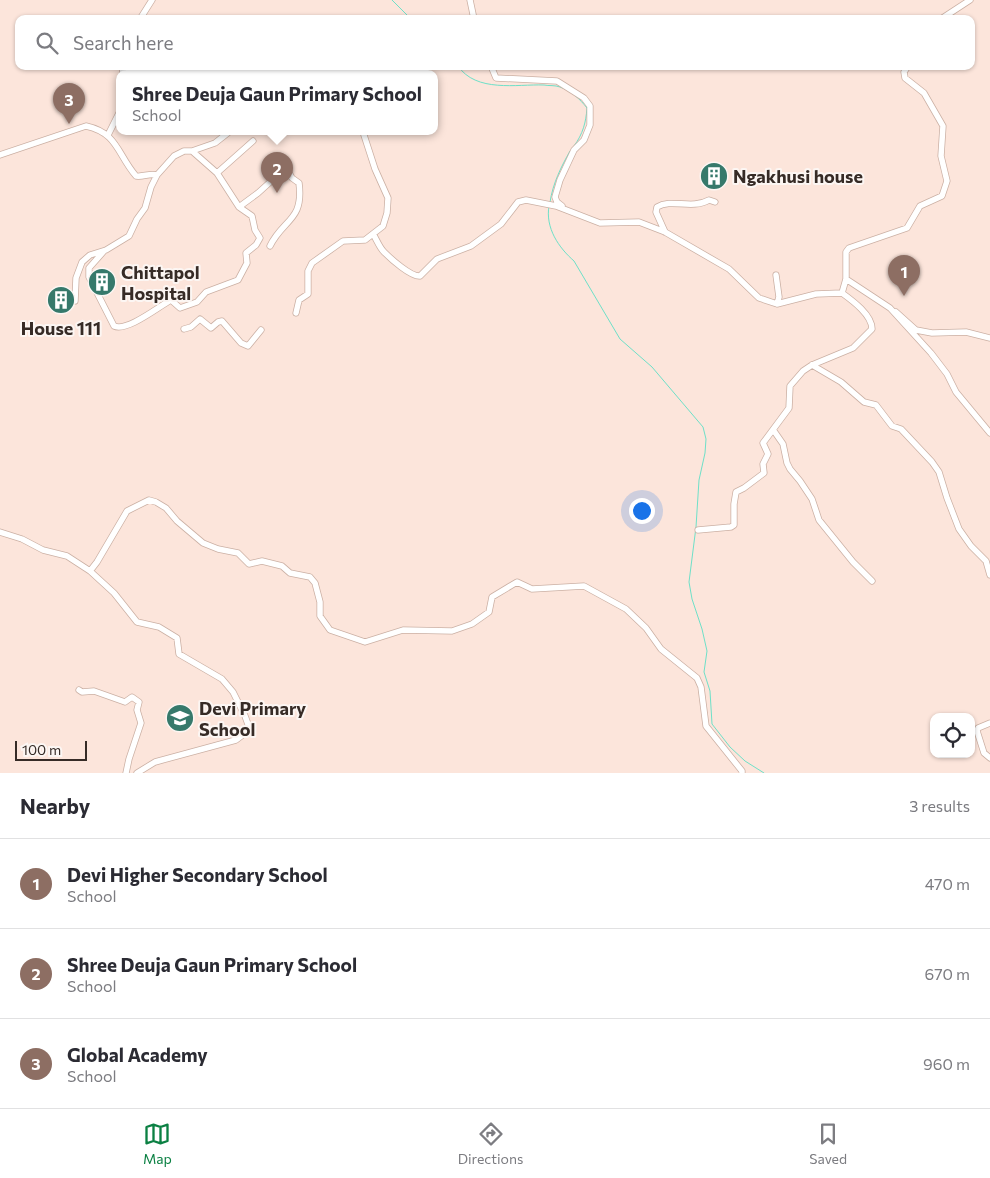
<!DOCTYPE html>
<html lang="en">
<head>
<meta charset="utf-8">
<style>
  :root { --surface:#fff; --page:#f7f7f7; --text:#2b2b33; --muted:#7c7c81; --line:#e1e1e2; --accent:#0b8043 }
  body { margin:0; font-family:Commissioner,sans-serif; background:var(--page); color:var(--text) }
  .controls { position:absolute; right:15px; bottom:15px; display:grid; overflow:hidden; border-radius:10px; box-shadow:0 1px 4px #0004 }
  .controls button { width:45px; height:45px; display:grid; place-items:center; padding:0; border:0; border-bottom:1px solid var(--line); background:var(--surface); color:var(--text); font:25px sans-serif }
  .scale { position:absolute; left:15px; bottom:12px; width:72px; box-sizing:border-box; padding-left:5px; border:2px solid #362b26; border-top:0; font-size:14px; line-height:18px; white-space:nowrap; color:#362b26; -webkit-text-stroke:4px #fcf6f3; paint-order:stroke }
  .you { position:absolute; left:641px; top:510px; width:18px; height:18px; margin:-12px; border:4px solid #fff; border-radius:50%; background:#1a73e8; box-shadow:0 0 0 8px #1a73e833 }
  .badge { display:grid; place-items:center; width:32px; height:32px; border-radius:50%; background:var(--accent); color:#fff; font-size:16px; font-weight:700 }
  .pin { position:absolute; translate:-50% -41px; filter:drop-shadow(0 1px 2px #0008) }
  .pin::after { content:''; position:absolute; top:26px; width:18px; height:15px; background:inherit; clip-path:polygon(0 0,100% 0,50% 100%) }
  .popup { position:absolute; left:116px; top:70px; width:322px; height:65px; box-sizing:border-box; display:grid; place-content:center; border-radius:10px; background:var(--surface); filter:drop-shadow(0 1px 4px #0005); font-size:16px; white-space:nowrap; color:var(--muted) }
  .popup b { font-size:19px; color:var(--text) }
  .popup::after { content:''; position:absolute; left:50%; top:100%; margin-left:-10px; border:10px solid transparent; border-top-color:var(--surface) }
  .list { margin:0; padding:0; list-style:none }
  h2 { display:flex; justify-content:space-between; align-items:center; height:65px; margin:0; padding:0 20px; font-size:21px }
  h2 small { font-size:16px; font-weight:400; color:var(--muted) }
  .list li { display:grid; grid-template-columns:32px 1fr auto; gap:15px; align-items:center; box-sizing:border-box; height:90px; padding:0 20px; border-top:1px solid var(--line) }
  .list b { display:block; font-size:19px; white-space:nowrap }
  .list p { margin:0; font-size:16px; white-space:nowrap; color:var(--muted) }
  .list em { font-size:16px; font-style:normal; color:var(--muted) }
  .icon { flex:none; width:28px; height:28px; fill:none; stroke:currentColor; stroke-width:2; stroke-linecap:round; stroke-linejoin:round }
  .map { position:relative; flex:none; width:990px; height:773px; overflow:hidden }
  .search { position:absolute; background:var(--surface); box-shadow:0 1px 4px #0004; left:15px; right:15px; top:15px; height:55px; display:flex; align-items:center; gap:12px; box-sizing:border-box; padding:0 18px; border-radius:10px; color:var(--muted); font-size:19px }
  .sheet { height:335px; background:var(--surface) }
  nav { display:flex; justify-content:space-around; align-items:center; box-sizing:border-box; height:70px; border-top:1px solid var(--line); background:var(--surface); font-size:14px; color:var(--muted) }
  nav a { display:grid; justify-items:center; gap:2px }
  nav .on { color:var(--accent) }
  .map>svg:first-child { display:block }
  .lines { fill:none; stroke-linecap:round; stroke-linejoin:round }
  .stream { stroke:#6ee0c8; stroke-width:1 }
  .minor-casing { stroke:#cbb0a4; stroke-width:7 }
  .minor { stroke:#fff; stroke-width:5.5 }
  .labels { text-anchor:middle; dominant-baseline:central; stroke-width:4; stroke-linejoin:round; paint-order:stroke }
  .poi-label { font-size:18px; font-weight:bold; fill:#362b26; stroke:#fcf6f3; text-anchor:start }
</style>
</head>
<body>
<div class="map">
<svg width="990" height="773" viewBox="0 0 990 773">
  <rect width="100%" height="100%" fill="#fce5db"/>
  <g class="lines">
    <path class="stream" d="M392,0l19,19
      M458,66c18,27 59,18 86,19 5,1 11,0 16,2 11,4 20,12 27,21 -1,14 -4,26 -13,38
      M550,202c3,-19 11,-35 20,-51
      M549,206c-4,22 10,42 25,55l46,78 32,28 51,60 3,12 -1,14 -6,27 -3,47 -7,55 3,17 10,30 5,22 -3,21 6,19 2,33 18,23 15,14 19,12"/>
    <defs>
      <path id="minor" d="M470,0l4,19
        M140,19l12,-19
        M941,19l29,-19
        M122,66l1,8
        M296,66l13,2 4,-2
        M491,66l5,12 61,3 27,17 6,8v19l-6,15 -10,10 -14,30 -5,17 2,5 5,4
        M255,74l9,-8
        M355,74l1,-8
        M108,135l12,-24
        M192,151l23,-8 14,-11
        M0,155l86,-29c32,7 31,28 50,50 8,1 13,-3 21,-1
        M217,173l36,-32
        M665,232l-9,-20 1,-5c15,-9 34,3 52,-7l6,2
        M373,234c4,6 6,13 11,18 7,7 27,25 36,24l17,-17 34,-13 30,-22 17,-22 8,-2 30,6 44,17 39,-1 26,10 64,37 30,29 18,6 39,-10 26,-1 4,-14v-27l3,-4 58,-20 13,-22 22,-10 5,-15 -6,-25 2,-30 -19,-33 -19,-15 -1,-6 4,-6
        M104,251l-15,17v9l25,49c13,6 44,-19 57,-26l9,8 17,-6 9,-10 32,-12 9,-17 -1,-10 10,-8 4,-7 -5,-8 -3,-14 -13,-9
        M776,275l3,22 -2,7
        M846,279l44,29 41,45 16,21 9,18 34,41
        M75,301l1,-23 6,-16 8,-7 16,-5 23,-14 8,-17 8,-11 6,-21 6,-12 17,-19 10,-5h8l25,22 22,34 19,-14 21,-19 9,-3 4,7 7,5c5,38 -16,36 -29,63
        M896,312l20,18 16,3 34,-1 24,6
        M296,313l3,-13 9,-6v-23l4,-8 31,-22 22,-1 18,-14 4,-13 1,-15 -13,-29 -12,-37
        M184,329l7,-2 9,-8 11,9 7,-6 4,-1 19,22 7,3 13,-16
        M812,365l29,17 23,20 12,3 16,21 9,3 31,33 7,10 8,26 12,31 12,17 15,15 4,14
        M774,431l9,13 4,19 3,6 10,12 12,18 7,21 34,42 19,19
        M698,530l33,-3 3,-2v-21l2,-12 8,-4 20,-15 -1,-9 5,-10 -5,-11 26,-35 1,-22 13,-15 9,-6 41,-17 19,-19c0,-14 -19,-28 -30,-36
        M0,532l22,7 21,11 24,6 23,15 24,22 23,29 22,5 18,11 2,16 43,25 11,13 12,24 4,11 -1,4 -12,9 -81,22 -18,11
        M90,571l7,-9 30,-51 22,-11 7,2 10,6 11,13 26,22 15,6 20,4 11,11 13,-3 20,5 8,7 20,4 5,6 5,19v14l10,14 35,12 38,-12 49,1 20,-7 17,-12 3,-15 25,-15 15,7 52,-3 42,23 20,19 15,21 36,29 4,9 5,39 36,45v2
        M79,690l3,2 12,-1 31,11 7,-5 7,5 -2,8 4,13 -12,36 -3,14
        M990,723l-12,5 -1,3 7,22 6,5"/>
    </defs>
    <use href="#minor" class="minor-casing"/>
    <use href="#minor" class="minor"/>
  </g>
  <defs>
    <symbol id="building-disc" viewBox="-11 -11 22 22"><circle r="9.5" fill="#36796b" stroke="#fcf6f3"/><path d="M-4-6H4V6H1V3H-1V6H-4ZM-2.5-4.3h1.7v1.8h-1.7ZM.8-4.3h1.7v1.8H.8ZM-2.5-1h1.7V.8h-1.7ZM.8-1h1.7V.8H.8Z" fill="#fff"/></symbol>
    <symbol id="school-disc" viewBox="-11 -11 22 22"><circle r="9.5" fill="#36796b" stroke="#fcf6f3"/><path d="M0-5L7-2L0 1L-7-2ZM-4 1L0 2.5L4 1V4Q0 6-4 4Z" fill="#fff"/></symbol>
  </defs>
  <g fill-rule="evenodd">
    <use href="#building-disc" x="698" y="160" width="32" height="32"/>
    <use href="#building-disc" x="86" y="266" width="32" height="32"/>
    <use href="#building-disc" x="45" y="284" width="32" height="32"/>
    <use href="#school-disc" x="164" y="702" width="32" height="32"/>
  </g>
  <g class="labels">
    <g class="poi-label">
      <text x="733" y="176">Ngakhusi house</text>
      <text x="121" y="272">Chittapol<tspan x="121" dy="21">Hospital</tspan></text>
      <text x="61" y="328" text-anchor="middle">House 111</text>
      <text x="199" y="708">Devi Primary<tspan x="199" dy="21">School</tspan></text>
    </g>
  </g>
</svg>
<div class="controls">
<button><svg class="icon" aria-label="locate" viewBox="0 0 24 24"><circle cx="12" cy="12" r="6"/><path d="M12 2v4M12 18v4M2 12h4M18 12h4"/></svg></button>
</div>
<div class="scale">100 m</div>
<div class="you"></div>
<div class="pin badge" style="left:904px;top:296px;background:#8d6e63">1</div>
<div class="pin badge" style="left:277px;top:193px;background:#8d6e63">2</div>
<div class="popup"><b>Shree Deuja Gaun Primary School</b>School</div>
<div class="pin badge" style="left:69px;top:124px;background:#8d6e63">3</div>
<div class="search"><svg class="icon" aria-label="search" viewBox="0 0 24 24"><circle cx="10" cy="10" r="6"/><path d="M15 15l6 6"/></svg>Search here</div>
</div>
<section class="sheet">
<h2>Nearby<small>3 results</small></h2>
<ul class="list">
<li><span class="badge" style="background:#8d6e63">1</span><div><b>Devi Higher Secondary School</b><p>School</p></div><em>470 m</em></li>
<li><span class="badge" style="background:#8d6e63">2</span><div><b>Shree Deuja Gaun Primary School</b><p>School</p></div><em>670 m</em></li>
<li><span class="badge" style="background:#8d6e63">3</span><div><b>Global Academy</b><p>School</p></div><em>960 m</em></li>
</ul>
</section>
<nav>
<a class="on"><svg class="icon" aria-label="map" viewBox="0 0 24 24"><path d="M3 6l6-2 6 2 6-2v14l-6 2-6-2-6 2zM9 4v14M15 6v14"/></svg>Map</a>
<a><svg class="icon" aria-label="directions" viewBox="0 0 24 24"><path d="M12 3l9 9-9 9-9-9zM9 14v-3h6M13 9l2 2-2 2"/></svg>Directions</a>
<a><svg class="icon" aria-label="saved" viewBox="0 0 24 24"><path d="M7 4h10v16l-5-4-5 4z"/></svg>Saved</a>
</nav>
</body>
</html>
